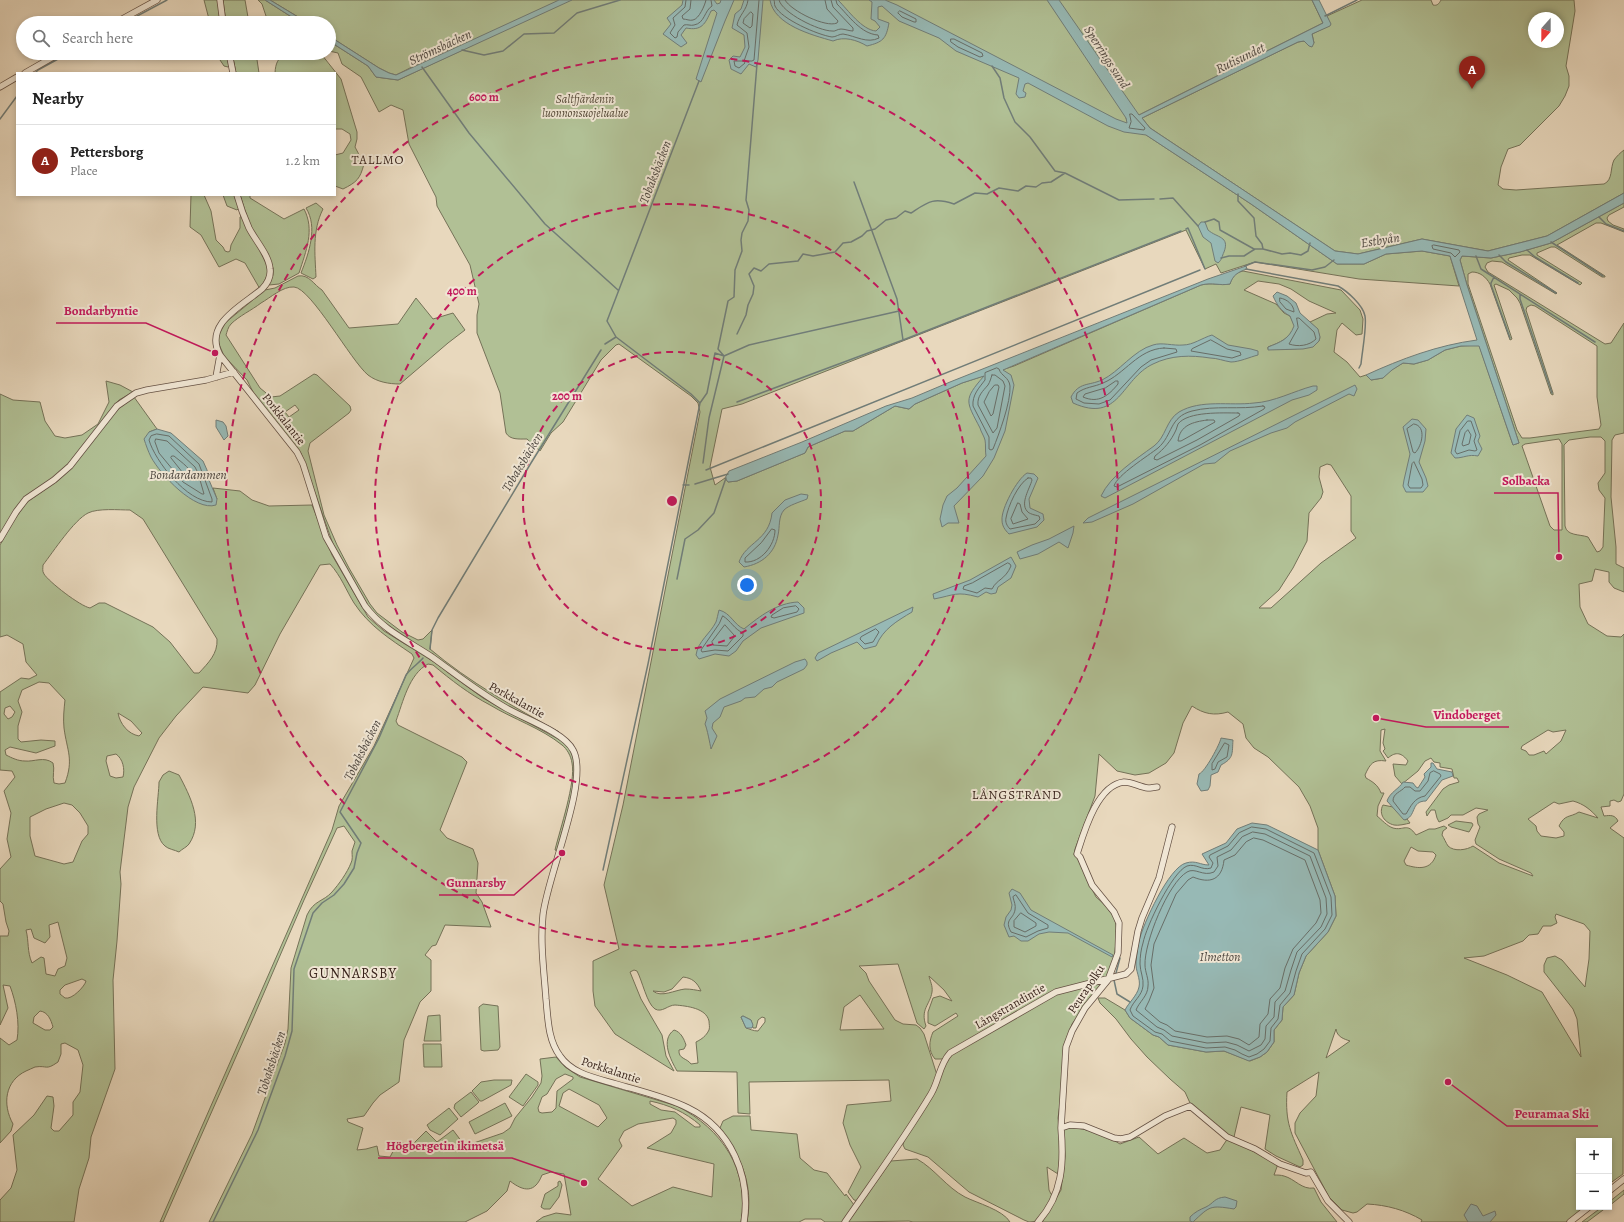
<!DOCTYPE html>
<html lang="en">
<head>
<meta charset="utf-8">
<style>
  :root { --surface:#fff; --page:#f6f6f6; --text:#222; --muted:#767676; --line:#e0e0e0; --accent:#8f2418 }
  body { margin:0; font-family:Alegreya,serif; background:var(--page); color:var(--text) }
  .controls { position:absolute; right:12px; bottom:12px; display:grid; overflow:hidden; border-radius:0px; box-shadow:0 2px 6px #0003 }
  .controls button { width:36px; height:36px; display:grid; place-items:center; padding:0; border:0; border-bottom:1px solid var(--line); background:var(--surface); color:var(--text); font:20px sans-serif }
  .compass { position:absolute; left:1528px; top:12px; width:36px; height:36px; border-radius:50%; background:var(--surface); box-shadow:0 2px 6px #0003; rotate:201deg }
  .you { position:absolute; left:747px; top:585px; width:14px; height:14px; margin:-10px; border:3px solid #fff; border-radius:50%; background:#1a73e8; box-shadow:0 0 0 6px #1a73e833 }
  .badge { display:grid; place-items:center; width:26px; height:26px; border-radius:50%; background:var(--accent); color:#fff; font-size:13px; font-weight:700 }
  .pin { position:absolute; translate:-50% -33px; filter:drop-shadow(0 1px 2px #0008) }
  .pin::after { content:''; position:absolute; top:21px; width:14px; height:12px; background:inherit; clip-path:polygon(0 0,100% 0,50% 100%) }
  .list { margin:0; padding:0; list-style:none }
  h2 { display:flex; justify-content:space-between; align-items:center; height:52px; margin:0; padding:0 16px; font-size:17px }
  h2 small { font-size:13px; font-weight:400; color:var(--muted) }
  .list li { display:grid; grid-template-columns:26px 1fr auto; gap:12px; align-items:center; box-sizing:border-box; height:72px; padding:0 16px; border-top:1px solid var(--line) }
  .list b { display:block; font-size:15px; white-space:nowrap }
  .list p { margin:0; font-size:13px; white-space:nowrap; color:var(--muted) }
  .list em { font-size:13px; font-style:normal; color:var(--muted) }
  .icon { flex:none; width:22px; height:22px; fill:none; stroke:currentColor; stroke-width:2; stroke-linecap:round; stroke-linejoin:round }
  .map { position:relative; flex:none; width:1624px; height:1222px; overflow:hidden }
  .search { position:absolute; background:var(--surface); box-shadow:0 2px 6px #0003; left:16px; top:16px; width:320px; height:44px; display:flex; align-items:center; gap:10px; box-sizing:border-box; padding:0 14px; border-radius:22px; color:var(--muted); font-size:15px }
  .panel { position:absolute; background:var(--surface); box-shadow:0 2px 6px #0003; left:16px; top:72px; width:320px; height:124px; border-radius:0px }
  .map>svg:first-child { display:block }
  .green { fill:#b1c095; stroke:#757258; fill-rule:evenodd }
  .water { fill:#97b9b5; stroke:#717d78 }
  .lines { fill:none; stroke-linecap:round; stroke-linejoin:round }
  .shore { stroke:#686e68; stroke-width:1 }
  .stream { stroke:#717d78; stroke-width:1.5 }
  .minor-casing { stroke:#655144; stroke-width:7 }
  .minor { stroke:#f0e6d4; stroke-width:5.5 }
  .ring { fill:none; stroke:#c2185b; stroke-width:2; stroke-dasharray:7 5 }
  .labels { text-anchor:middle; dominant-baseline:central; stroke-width:4; stroke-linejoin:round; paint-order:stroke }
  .park-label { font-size:12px; font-style:italic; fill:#574b3a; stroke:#f0e6d4 }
  .street-label { font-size:12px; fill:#39241c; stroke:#f0e6d4 }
  .water-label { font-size:13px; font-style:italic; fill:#504942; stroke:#f0e6d4 }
  .neighbourhood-label { font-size:13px; letter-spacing:1px; fill:#39241c; stroke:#f0e6d4 }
  .quarter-label { font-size:14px; letter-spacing:1px; fill:#39241c; stroke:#f0e6d4 }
  .centre { fill:#c2185b; stroke:#f0e6d4; stroke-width:2 }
  .ring-label { font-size:12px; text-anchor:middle; font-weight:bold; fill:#c2185b; stroke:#f0e6d4; stroke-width:4; stroke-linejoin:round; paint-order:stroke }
  .leader { fill:none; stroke:#c2185b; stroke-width:1.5 }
  .callout-dot { fill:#c2185b; stroke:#f0e6d4; stroke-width:1.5 }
  .callout-label { font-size:13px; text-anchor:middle; font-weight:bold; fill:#c2185b; stroke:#f0e6d4; stroke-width:4; stroke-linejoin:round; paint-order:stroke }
</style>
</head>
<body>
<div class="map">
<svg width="1624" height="1222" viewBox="0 0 1624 1222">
  <rect width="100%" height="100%" fill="#e8d8bd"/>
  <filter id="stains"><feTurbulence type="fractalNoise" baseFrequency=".005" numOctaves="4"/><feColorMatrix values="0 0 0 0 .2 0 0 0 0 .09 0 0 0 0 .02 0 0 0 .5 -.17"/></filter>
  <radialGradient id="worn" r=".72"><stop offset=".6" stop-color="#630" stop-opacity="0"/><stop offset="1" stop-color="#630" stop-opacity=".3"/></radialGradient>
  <path class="green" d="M204,0h14l3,23h-11z
    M223,0h22l4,23h-23z
    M258,0h7l36,23h-22l-12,-4 -5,-15z
    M270,0h1042l11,23 -184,92 -6,-6 -7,9 2,5 123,81 86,60h27l22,-10 36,-3 28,5 9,30 -100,-7 -104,-17 -34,11 -5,-9 -11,5 -19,-39 -444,174 -20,5 -12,58 5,18 10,-7 3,4 9,-1 68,-28 3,-6 37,-16h8l42,-25 14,3 6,-5 47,-21 52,-17 187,-81c12,-3 18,1 29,-1 2,-7 5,-11 13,-13l98,19 19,20 3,9 -1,15 -6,1 -14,-12 -5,7 -3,22 13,10 13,15 6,-2 5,5 12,-2 8,-8 12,-7 11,1 14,-4 17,-10 16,-4 18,-1 34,100 6,-2 -52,-158 -7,-25 2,-4 29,2 29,-6 31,-9 73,-40v4l-15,8 -2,3 1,3 5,4 11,4v3l-23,-9h-5l-39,22 48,31v1h-3l-47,-30h-4l-14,6v2l45,28 -2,2 -50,-30h-8l-13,3 -1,2 49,33 -1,1 -54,-32 -10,-1 -5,2 -2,4 3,5 117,72 6,-1 13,-20v110l-9,2 -3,5 -1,57 5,50v17l8,4v24l-10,-4 -5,-6v-10l-14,-3 -3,12 -13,3 1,23 8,17 19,12 14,1 3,-3v160l-3,7 -3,1 -4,-2 -4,1v5l-9,1 3,9c7,-1 11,-1 14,5l-8,7 14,10 -1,336 -14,10v-43h-30v66h6l-19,15h-145l1,-2c-17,-10 -35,-15 -55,-16l-10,8 -4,1 -11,-3 -13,-13 -34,-64v-10l5,-10 16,-17 3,-24 -32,20c-2,31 4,41 16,68v5l-3,2 -24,-11 -11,-7 5,-34 -29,-8 -7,30 -8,-3 -36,-31 -5,-11 -15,-13 -23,-22 -16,-18 -15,-20 -16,-16 -2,-5h7l20,12 5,8 23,17 6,2 9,8 38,7 18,-1 26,10 10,-4 7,-5 7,-10v-12l8,-10 1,-13 11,-12 5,-22 7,-17 22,-24 8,-16 -1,-20 -17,-46v-22l-8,-22 -11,-19 -31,-30 -14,-9 -8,-10 -3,-14 -15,-12c-14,4 -24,2 -36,-6l-9,17 -9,30 -8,10 -17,10 -14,2 -18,-4 -18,-17 -4,42 -20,53 -1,6 5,5 9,21 8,16 9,8 9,12 2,7 1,8 -3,29 -2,7 -5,9 -35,47 -7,22 -2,37 -5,35 3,36 -3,20 -11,-7 2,23 2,4 4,1 -17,26 -9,1 -5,-2 -55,-28 -41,-35 -23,-8 -2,-4 1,-4 32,-52 8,-27 8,-8 14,-8 -1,-2 -23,15h-7c-7,-8 -6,-18 -2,-27l25,-16 -2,-3 -21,13 -7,-3v-11l5,-14 7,-2 12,5 -8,-11 -15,-14c1,5 4,10 3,16 -2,13 -12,17 -6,34l-2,3 -7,-6 -19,-59 -39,2 7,7 3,8 26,39 8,4 13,1 4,3 4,6 13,41 -6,15 -37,61 -35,50 -5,-1 -6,-8 13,-25 -11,-22 -7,-22 4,-18 44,-4 -2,-21 -140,2 1,32 -12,-1 -1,-41 -60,-1c-6,-11 -17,-31 -3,-41 7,2 10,9 12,15l-2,4 -5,1c-1,9 8,8 12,14l7,-1 -2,-21c6,-3 10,-6 13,-12 1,-3 0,-6 0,-9 -3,-13 -22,-15 -34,-16 -7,0 -13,8 -20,4 -8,-5 -13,-29 -18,-38l-3,-1 -4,2 11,27 21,36 4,21 8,15 -59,-37 -20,-28 -2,-15v-30l26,-12 -15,-64 19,-80 77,-393 -2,-9 -7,-7 -72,-52 -3,1 -15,15 -38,62 -12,11 -11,18 -13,-12c-8,0 -17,1 -21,-6l-6,-40 -23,-60v-18l2,-11 -9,-39 -33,-59 -1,-9 -27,-53 -6,-34 -12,-5 -12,7 -18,-35 -19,-13 -4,-11 -9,-2v-10l39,25 8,11 22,3 75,-35c-27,2 -52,18 -77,30l-7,-2 -10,-5 -50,-32v-13h-21zM1472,272c8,0 14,5 18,12l20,56 2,-1 -18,-54 2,-1 13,6 8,8 3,5 31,91 2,1v-2l-27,-83 1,-3 4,-2 4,1 62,40v51l4,28 -2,4 -69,9h-8l-5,-8 -49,-146v-10zM1258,281l21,3 12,5 18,12 27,12 -9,1 -17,8c26,25 -6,27 -26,27 -5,0 -10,1 -16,0v-2c13,-5 21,-8 27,-21l-5,-10 -6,-3 -8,-9 -32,-14zM1590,437h11l4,4v32l-7,10 1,7 6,8 -2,49 -3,4 -3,1 -9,-15c-9,-3 -21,-1 -23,-11l-1,-81 5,-5zM1559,439l3,5v86h-8l-4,-4 -28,-80 3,-2zM1327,464l4,1 20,31v35l5,7 -35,25 -50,45h-12l20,-18 14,-22 14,-27 2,-28 12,-15 2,-6 -4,-15 1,-10zM1385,729l-2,14 2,6 -2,2 5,7c8,-7 14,-5 20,3l-2,4 -13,-1 2,12 7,8 16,-13 7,-10 6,-3 3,4 6,1v4l12,2 2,9h3l2,4 -10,3 -6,4 -17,23 1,4 4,-6h4l2,8 2,4 9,-4 3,-3h12l13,-7 12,2 -9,4 -2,3 1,7 2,3 -5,13 1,4 23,15 32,14 2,3 -34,-13 -26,-17c-6,4 -19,6 -25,0 -2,-3 -4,-8 -6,-11l1,-4 4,-3 -3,-2 -9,3h-6l-13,6c-9,-13 -12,-4 -23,-7 -6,-2 -11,-8 -16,-12l1,-10 6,-13h-3c-3,-8 -8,-11 -15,-15l-1,-3c5,-11 8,-16 21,-14l-6,-10 1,-21zM1548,730l5,2 13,-2 -5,11 -15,13 -2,-3 -10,4h-5l-3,-4 -5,-2 1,-3zM1573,801c11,3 18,9 25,17l-19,-6c-10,6 -14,2 -20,14l5,6v4l-8,2 -15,-2 -4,-5 -1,-5 -8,-7 26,-17 5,2zM1411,847l7,4 15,1 3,3c-5,15 -17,14 -30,10l-2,-4zM1556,914l28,10 6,7 -1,28 -4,28 -23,-27 -7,-4 -8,2 -3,7v7l29,37 4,10 4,38 -39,-65 -35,-17 -43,-17 20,-2 39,-15 6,-6 9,-1 5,-8h8l6,-3 -2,-6zM683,977c9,1 14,5 18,14 -5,-1 -10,-2 -16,-2 -10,1 -24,9 -32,2l11,1 8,-3zM860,995l24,34 -44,1 4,-23zM743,1016l8,4 2,8h3l2,-8 4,-3 3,1v4l-7,9c-5,0 -8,-2 -12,-3l-5,-11zM1336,1029c1,8 8,10 14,12l-24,17z
    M1362,0h69l2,5c4,1 6,-1 8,-5h133l1,11 -9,55 3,10v10l-4,10 -6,10 -39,39 -12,4 -7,18 -3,18 5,4 13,1 88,-6c9,-4 6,-16 10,-24 3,-4 6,-7 10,-10v43l-77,43 -59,15 -66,-12 -64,15 -23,-3 -185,-123 -8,-10 156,-76 6,-1 3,1 7,1 -2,-9 18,-9 -3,-9zM1534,18h24v24h-24z
    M222,53h5l3,12 -2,2 -4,-1 -4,-6z
    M232,53h24l3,20h-23z
    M302,53h14l6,2 19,24 16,53v7l-2,8 9,17c-4,15 -7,18 -21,25l-8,-3v-31l8,-2 8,-13 -1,-6 -8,-5h-7v-56h-60c1,-20 11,-18 27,-20z
    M191,195h13l7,16 5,29 7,7 2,4 3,1 2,-1 1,-6 9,-17v-11l2,-1 25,48 1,10 -8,15 -15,-26 -9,-4 -17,8 -18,-32 -11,-8z
    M223,195h12l4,13 -2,2 -10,-4z
    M240,195h10v3l34,21 20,-10c11,21 2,42 -5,64l-20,11 -10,1 4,-10v-7l-3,-9 -20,-33z
    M316,203l7,6c-11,22 -8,45 -7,68l-3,2 -12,-6c8,-20 17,-46 5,-65z
    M298,276c11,-2 16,9 24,14l27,38 49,-4 18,-26 17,21 20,-6 12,17 -17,13 -48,41c-11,0 -23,-2 -32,-9 -17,-14 -57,-87 -74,-88 -11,-1 -24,11 -33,16 -9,7 -22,13 -30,21 -3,3 -4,8 -5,11l34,53 11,9 9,-1 34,-22 3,1 33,31 1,4 -2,3 -39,30 -2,8 16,64 13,30 12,23 21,36 7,9 25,19 16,8 5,-1 9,-9 -2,19c39,33 84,58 129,83l-61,-31 -97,-66 -18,-13 -9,-8 -9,-11 -31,-56 -33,-94 -47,-59 -7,-14 -23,-24 -5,-12 -1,-7 7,-14 40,-33 10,-2zM295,405l4,5 -10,7 -4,-5z
    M106,381l14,4 13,7 -14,8 -11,13 -39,52 -20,16 -25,17 -8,10 -16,27v-141l13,6 27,2 5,19 10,15 10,2 17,-3 16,-11 11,-22z
    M134,397l23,32 -8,3 68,67 -4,-11 27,3 12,9 17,6 43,-1 20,50 36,62 16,14 50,31 49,36 77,42c6,5 13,11 14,19 5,24 -11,67 -17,92l-2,-1c5,-21 21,-68 17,-87 -1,-7 -5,-14 -10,-18 -21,-17 -49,-26 -72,-40 -21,-11 -39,-25 -57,-40l-5,-1c-19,10 -25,38 -32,57l2,4 64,32 5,5 -27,68 7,8 26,11 5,14 -2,30 6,9 9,25 -46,-2 -9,20 -4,1 -7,9 6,5v31l-11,11 -16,38 -5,42 -19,13 -7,8 -9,13 -17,3 1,3 15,6 -6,22 9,-1 11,-3 2,10 11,1 8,-15 14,3 14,-14 11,11 16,-12 12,16 38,-13 7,-5 5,-10 17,-21 9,-14 1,-7 -2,-17 16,-2 9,10 15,10 97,29c45,23 73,64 64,116h-205l7,-5 13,-4 15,2 -7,-41 -13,-2 -9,3c-7,18 -18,17 -32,6l-3,10 -20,20 -22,11h-256l43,-88 33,-91 3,-14 3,-61 16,-53c7,-15 16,-13 25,-23 7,-8 15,-19 19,-29 2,-4 1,-7 1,-12 1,-3 2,-6 3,-9l-11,-16 -7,2 -33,72 -50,116 -91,206h-3l172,-392 7,-24 35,-60 40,-88 -2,-4c-22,-15 -43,-28 -58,-51 -8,-13 -13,-27 -24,-39l-10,1 -40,69 -25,51 -7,8 -45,-6 -27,29 -17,22 -25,49 -6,20 -8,65 1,12 -4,57 -4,39 2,89 -24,68 -2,21 -10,31 -5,33h-74v-22l11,-12 6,-18 -4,-35 21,-20 13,-19 6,1 1,9 -3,22 3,3h5l14,-16v-13l7,-10 3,-27 -5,-15 -13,-7 -4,1v10l-3,8c-13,9 -10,3 -23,5 -3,1 -6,3 -9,4 -21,10 -24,33 -13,53l-2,7 -11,12v-105l9,7 8,-5c3,-17 -1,-38 -7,-54l-7,-1 5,23 -8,17v-89h8l1,-5 -3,-9 -3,-18 -3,-3v-32l11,-12 -4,-18 4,-26 -7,-22 11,-14 -3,-6 -12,-1v-78l21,-14 8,1 8,-4 -11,-13 -3,-18 -16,-9 -7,2v-92l12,-22 15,-21 33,-23 14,-14 43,-55zM130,510l13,9 74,120c1,15 -9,24 -18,34h-5l-24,-31 -17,-15 -48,-24h-6l-9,5c-10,-2 -41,-26 -46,-34 -2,-3 -1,-6 -1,-9 10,-13 31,-45 45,-52 10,-5 31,-3 42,-3zM39,682l10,1 16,17c-1,9 -2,19 -1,28 3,23 10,31 1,55l-6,1 -5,-1c-2,-8 1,-13 -1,-20 -9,-7 -19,-1 -28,-2 -7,0 -13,-3 -19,-6l-1,-5 5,-3 26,6 19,-7v-5l-14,-1 -20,2 -3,-3v-13l4,-14 -4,-11 4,-11zM10,706l5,6 -3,5 -4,2 -4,-5 1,-6zM118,713l13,8 11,12 -3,3c-11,-2 -19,-12 -21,-23zM116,754c7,5 9,15 7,23l-7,1 -6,-2 -4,-15 1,-5zM64,803l8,2 8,8 8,13v8l-6,7 -9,21 -9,2 -29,-8 -5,-20v-19l16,-8zM58,922l9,36 -2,8 -7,3 -3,7 -9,-2 -2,-16 -3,-1 -9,6c-5,-11 -3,-22 -6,-33l5,-1 3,9 11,5 5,-6 -1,-12zM82,979l4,2c-1,5 -14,19 -21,17 -2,-1 -3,-3 -5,-4v-4l5,-5zM40,1011c8,1 11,9 13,16l-3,3h-5l-12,-7 1,-6zM565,1074l8,3v2l-16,12 -1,17 -4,4 -10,1 -3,-1 -1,-4 4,-11 5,-3 9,-15zM569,1089l30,16 8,13 -9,9 -39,-21 4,-13zM650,1101c19,4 35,11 50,24v2h-5l-20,-15 -14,-2 -11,-6zM673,1118l3,2v4l-5,9 -24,15 67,16 -2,33 -39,-10 -41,19 -34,-27 24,-33 -3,-6 5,-9 14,-7z
    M169,771l10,4c11,21 25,47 10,69 -2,3 -7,5 -10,8 -4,-2 -11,-3 -14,-6 -14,-11 -6,-49 -6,-64l4,-7z
    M1383,805l10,2 12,13 2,-1 3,4c-4,1 -12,3 -16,2 -9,-2 -16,-11 -11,-20z
    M1456,821l16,2 1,2 -4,7 -18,-5 -3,-2z
    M483,1004l15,2 2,41 -2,3 -14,1 -3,-1 -2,-43z
    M440,1015l1,26h-17l4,-25z
    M423,1044h18l1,23h-18z
    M526,1074l12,8v3l-15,21 -14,-9z
    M494,1080h18l-1,5 -29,16h-2l-8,-10 9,-9z
    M471,1092l8,10 -2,2 -16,13 -7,-9 1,-4z
    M505,1103l7,13 -37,18 -6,-12z
    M449,1108l9,11 -18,16 -10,-5 -3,-5z
    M733,1116h17l1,14 46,4 3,24 14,12 13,3 18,23 1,-2 8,11 -10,17h-19l-4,-3h-16l-6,3h-52c7,-38 -6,-64 -27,-94l3,-7z
    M1069,1127c19,2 35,7 51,17l19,-7 19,17 26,-16 23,15 13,-3 8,-12 50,26 -4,11c3,0 7,0 10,1 11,3 18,14 30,12l7,14 16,20h-295l19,-32 4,-34 -2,-25z
    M917,1159c18,10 29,28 48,38 12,6 38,13 45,25h-97l-4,-1 -61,1 43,-61z
    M560,1181l2,4 -3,12 -9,12h-6l-3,-2 4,-13 13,-8v-4z
    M1624,1190v4l-15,12v-4z
    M1602,1207h5l-20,15h-5z"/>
  <path class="water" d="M265,0h5l38,23h-7z
    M559,0h13l-174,80 -22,-3 -8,-11 -39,-25v-5l50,32 10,5 7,2z
    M683,0h31l3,4 3,-1 1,-3h13l-9,21 -24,61 -5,-3 21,-66 -3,-3 -3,1c-6,13 -9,20 -25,17l-5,7 6,8 -6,4 -18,-13 8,-10 -4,-6 15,-13z
    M744,0h19l-5,60 -2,7 -7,-3 -8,10 -10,-5 -2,-9 4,-4 7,1 5,-10 -1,-12 -12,-7 3,-14 6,-5z
    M770,0h68c10,10 24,30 38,31l4,-4 -5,-6 -4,-2 1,-17 -3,-2h16l12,5 219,114 11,4 -1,-5 -79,-118h12l80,115 184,-92 -11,-23h7l12,24 -1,2 -18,8 2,9 -2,4 -3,-1 -5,-5 -6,1 -156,76 8,10 185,123 23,3 64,-15 66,12 59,-15 77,-43v10l-73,40 -31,9 -29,6 -29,-2 -2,4 7,25 52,158 -6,2 -34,-99h-18l-16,4 -17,10 -14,4 -11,-1 -11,7 -9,8 -12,2 -5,-5c35,-16 72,-30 111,-35l-27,-84 -28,-5 -36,3 -22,10h-27l-86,-60 -105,-69 -22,-3 -16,-6 -80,-43 -3,1 -2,7 3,2 -1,4 -6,1 -3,-4 3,-16 -63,-27 -17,-13 -40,-17 -17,-15 -4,1v12l11,4c-3,16 -6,19 -22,23 -10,-6 -23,-10 -34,-5 -21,-6 -59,-16 -63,-41z
    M1201,222h4l3,8c9,8 22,6 16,22 -2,4 -2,8 -6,11l-3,-2 -4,-18 -8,-6 -5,-11z
    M1246,266l1,3c-9,3 -14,6 -17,15 -11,2 -17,-2 -29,1l-198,85 8,5 3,10 -9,46 -11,27 -11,18 -29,30 5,17h-11l-6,4 -2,-8 3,-14 4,-9 10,-8 29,-32c-1,-5 0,-11 -1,-16 -1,-4 -4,-8 -5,-12 -14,-27 -17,-28 4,-52l-22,7 -47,21 -6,5 -14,-3 -42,25h-8l-37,16 -3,6 -68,28 -9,1 -3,-4 4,-7 73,-29 84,-36 26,-8 38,-16 258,-103z
    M1277,292l10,4 9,7 4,10 18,16 2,8 -1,4 -6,6 -10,2 -35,1v-3c13,-5 21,-8 26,-21l-4,-10c-9,-5 -13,-11 -17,-20z
    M1212,335l16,10 23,4 7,2v4c-8,2 -19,7 -27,7 -7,-1 -14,-4 -21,-4 -19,-3 -39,-3 -57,6 -32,15 -33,60 -80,39l-2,-6c8,-15 17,-11 31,-17 17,-8 32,-30 51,-35 9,-3 20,1 30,0 10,0 19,-7 29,-10z
    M1355,385l2,4 -3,7 -5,-2 -54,28 -8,6 -16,5 -41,18 -15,12 -11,1 -71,40 -41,18 -9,1 5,-5z
    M1313,386h4v4l-8,5 -17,5 -187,98 -4,-2c10,-21 34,-36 53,-50 12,-9 12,-26 25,-34 22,-13 51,-6 75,-9 20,-1 40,-12 59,-17z
    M1467,415l7,3 6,18 -2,5 4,8 -4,7c-10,-2 -14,2 -23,2l-4,-5 5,-24z
    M1412,419l6,1 8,9 -1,12 -6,21 7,16 2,8 -5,6h-17l-3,-6 1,-6 6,-26 -7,-27z
    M216,420l7,2 3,4 2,10 -4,4 -8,-13z
    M157,429l14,4 32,28 4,9 2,10 8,19 -1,6c-21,7 -56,-31 -65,-48 -3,-6 -5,-12 -7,-18l5,-7z
    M1027,473l7,1 4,4 -9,21 1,9 13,6 1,6 -7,7 -28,7c-4,-4 -7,-8 -7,-14 -1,-11 15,-41 25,-47z
    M801,494l7,1 -1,4c-7,3 -18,6 -23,11 -6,7 -4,17 -6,25 -3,18 -16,29 -34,32l-5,-5c7,-20 30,-21 33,-49l13,-13z
    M1074,526l-1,7 -5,15 -9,-6 -21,12 -18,5 -3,-7 15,-7 17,-6z
    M1011,557l5,9 -5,12 -13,9 -2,6 -5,1 -5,-2 -8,5c-22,-6 -23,-2 -44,2l-1,-5 37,-14z
    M798,602l6,6v5l-43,15 -18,13 -7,10 -7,5 -14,-2 -16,5 -3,-4c2,-14 14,-21 20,-33 1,-3 2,-8 3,-12 12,3 15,15 25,19 16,-13 33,-26 54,-27z
    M913,607l-1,5c-15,9 -29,17 -36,34l-12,3 -7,-7 -26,11 -14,8 -2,-3 3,-5z
    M805,659l2,3v3l-3,4 -27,13 -5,5 -8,2 -9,8 -10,1 -4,3 -17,6 -4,10 -7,6 -1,5 5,8 -6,13c-1,-5 -4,-21 -6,-25l2,-6 -2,-7 15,-12 75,-37z
    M1221,738l12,2c-1,14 1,18 -12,25l-3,7 -7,3 -1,11 -2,4 -7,1 -4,-7 2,-10c6,-2 21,-30 22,-36z
    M1431,763h2l4,6 15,3 1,4 -11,4 -16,21c-16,0 -9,16 -22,19l-17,-19c3,-9 12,-12 16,-19l10,1 3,4 2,1 7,-11 -1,-3 7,-7z
    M1252,823l15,2 51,25 17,46 1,20 -8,16 -22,24 -7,17 -5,22 -11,12 -1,13 -8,10v12l-7,10 -7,5 -11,4 -25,-10 -18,1 -38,-7 -9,-8 -6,-2 -23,-17 -5,-8c4,-8 12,-14 14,-23 2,-8 -4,-17 -3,-25 1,-7 1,-15 3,-21 4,-17 30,-74 47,-78 10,-3 14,2 23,2l-7,-11 24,-11 11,-14z
    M1012,889l8,4 11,17 82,45 -1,2 -44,-24 -19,-1 -10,2 -11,7h-7l-7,-5 -5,1 -5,-12 2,-8 5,-7 1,-5 -3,-12z
    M743,1016l8,4 2,5 -1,3h-6l-5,-11z
    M1225,1197l12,4 -1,6 -2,2c-24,-4 -24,-3 -41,13l-3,-1v-4c5,-5 9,-7 16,-10 8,-4 8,-9 19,-10z
    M1471,1204l6,2 6,10 12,-5 1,4 -6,7h-22l-4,-7z"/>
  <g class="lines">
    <path class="shore" d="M686,0l-1,7 -12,11 2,7 -5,8 5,5 2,-1 1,-5 6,-7c3,-1 7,1 10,0 11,-2 10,-14 18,-19l-1,-6
      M691,0l-1,9 -8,7 1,3c3,0 7,2 10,1 6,-1 12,-15 13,-20
      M748,0c-1,10 -9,15 -11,25l10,8 2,14 -5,14h-10l1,5 4,2 6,-5 -1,-2h8l2,-1 5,-60
      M774,0c1,2 0,4 1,6 6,13 43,29 57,31 4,0 7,-3 11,-3 13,2 24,10 36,4l-1,-3c-17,-1 -29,-19 -41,-31l-1,-4
      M779,0c3,13 40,31 53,31 3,1 5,-2 9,-2 4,0 8,2 12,2v-3l-20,-21 -2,-7
      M785,0c6,11 41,28 52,23l1,-2 -11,-12 -2,-9
      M900,11l16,8v3h-2l-12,-5 -4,-4z
      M751,12l2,2 -1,12 -2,2 -7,-5 1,-4z
      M951,39h3l28,14 1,3 -3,1 -22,-10 -7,-5z
      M1130,114h2l13,14 -1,2 -15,-2 2,-6z
      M1434,245l25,5 1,2 -5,5 -4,-4 -18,-4 -1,-3z
      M1280,298c7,1 14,7 14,14l-8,-3 -6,-7z
      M1297,318h2l15,14 2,7c-7,7 -18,8 -27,5l9,-16z
      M1211,340l16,9 13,3 1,3 -9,3 -41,-7 1,-2z
      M1164,348l12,1 1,3 -26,8 -10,7 -31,33 -11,4 -15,-1 -8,-4 1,-6c8,-6 17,-6 26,-10 22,-9 35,-34 61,-35z
      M997,368l2,1c2,7 10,8 11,17 1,16 -11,48 -17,63l-2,1 -2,-1v-12l-16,-31c-1,-11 6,-18 12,-26v-7z
      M992,375h3l8,6 2,5 -8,42 -4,5 -15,-28c-1,-9 5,-14 10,-20 2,-3 3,-7 4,-10z
      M1116,381h2v3c-9,11 -19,20 -35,13l2,-3 20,-6z
      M995,385h3l1,2 -6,27 -2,2 -7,-14 5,-10z
      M1263,406l2,1 -1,2 -64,36 -83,42 -3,-1c3,-11 34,-30 44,-38 15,-13 11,-31 34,-37 23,-6 48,-1 71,-5z
      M1238,413l2,1 -1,2 -42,24 -40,20 -3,-1 1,-3c9,-7 16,-15 21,-26 1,-2 1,-4 2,-6 10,-13 45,-11 60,-11z
      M1207,420h7l1,2 -34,19h-3c2,-16 15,-19 29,-21z
      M1468,421h3l5,14 -2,6 3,9 -2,1 -6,-1 -12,4 -2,-3 5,-20z
      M1414,424c13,2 8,22 1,29l-2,-1 -6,-23z
      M1468,430l3,5 -2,9 -6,2 -1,-2 3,-11z
      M157,434l12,2 30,28 13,35v3c-25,0 -57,-41 -63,-62l2,-4z
      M156,439l11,2 28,26 3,6 6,21h-2l-19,-12 -24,-29 -4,-11z
      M172,456h2c7,6 20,14 19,24l-6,-2 -16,-20z
      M1414,462l8,17 1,6 -2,3h-11l-2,-3 4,-21z
      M1028,478h3l1,2c-2,8 -12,23 -5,31 2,3 8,4 12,5l1,3 -5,5 -25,5c-3,-3 -5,-7 -4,-11 2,-12 12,-34 22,-40z
      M1018,503l2,1 2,8 6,7 -15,5 -2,-5z
      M772,529l3,1c0,15 -14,33 -30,32v-4l16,-15z
      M1008,563l2,1 1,2c-6,14 -14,13 -19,23l-7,-1 -8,5 -14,-4 1,-3 8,-3z
      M796,606l3,3 -2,3 -23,6 -3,-1 1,-2 11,-7z
      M723,616c8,5 11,13 20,17v3l-15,15 -13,-1 -13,2 -1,-2 18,-26z
      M725,625l9,10v2l-7,9 -14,-1 -1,-3z
      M876,629l3,3 -6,10 -8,2 -5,-5 1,-2z
      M1225,743l4,2 -2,12 -9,5 -3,7 -3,1v-6z
      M1434,771l6,3 1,2 -16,20c-11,2 -14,10 -19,18h-3l-10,-13c0,-8 8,-9 12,-14h5l5,4h5l8,-10 2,-8z
      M1252,827l14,2 48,24 17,44 1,18 -7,14 -23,25 -6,17 -6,22 -10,12 -2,14 -7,9 -1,13 -6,8 -7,5 -8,3 -7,-3 -7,-4 -10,-3 -19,1 -36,-7 -8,-7 -7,-2 -22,-16 -3,-6c3,-9 12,-14 13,-24 1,-7 -3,-15 -3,-22 0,-7 1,-15 3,-21 3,-16 29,-71 44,-77 9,-3 15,5 24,2l2,-5 -4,-6 1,-2 18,-9 11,-13z
      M1253,832l12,2 45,22 16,42 1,16 -6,13 -24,25 -6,18 -6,21 -10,11 -1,15 -8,9 -1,13 -4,6 -12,6 -12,-6 -11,-3 -19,1 -35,-7 -8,-6 -7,-3 -21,-17c3,-8 12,-14 12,-24 1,-7 -3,-14 -3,-21 -1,-22 23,-82 42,-93 8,-5 16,5 27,0l4,-6 -1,-9 14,-7 11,-13z
      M1254,838l9,2 42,20 15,40 1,13 -5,10 -23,26 -8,19 -5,20 -10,11 -2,15 -8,10 -1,13 -10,8 -10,-6 -12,-3 -20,1 -32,-6 -8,-6 -7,-3 -15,-13 4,-8 5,-13 -3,-23 3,-21 22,-50 12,-14 5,-3c17,7 29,3 31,-17l11,-5 11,-13z
      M1016,895l12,18 20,12v3l-10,3 -12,6 -15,-5c-7,-13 2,-12 4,-22 1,-5 -1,-8 -2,-13z
      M1021,913l15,10v3l-11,6 -11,-5v-6z"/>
    <path class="stream" d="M1325,16l32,-16
      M124,23l43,-23
      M462,50l22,5 19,-4 21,-17 30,-1 23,-20 43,-13
      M992,66l8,12 4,20 11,24 15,15 25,34 10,2 54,27 35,-1
      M422,67l47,66 76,91 73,66
      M35,73l3,-3 31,-17
      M0,119l17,-23
      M854,182l43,117 6,41
      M1238,194v7l16,17 2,18 6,8 1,5
      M1160,199l13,-1 25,28
      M1599,217l7,7 18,7
      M1205,222l9,-3 5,3 1,8 34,19
      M1186,229l2,-1 17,41
      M1551,242l52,34
      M1527,250l8,7 43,26
      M1499,255l7,7 50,31
      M1476,256l5,13 114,73
      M1221,258l8,-2h15l11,-7h8l19,5 8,-1 11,2 7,-4 2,-8
      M1245,266l10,-4 57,8 13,-3 9,-7
      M1246,269l92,17c9,5 25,19 27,30 2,11 -3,36 -4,48l-2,4
      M1494,277l-3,6v2l19,53
      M1520,294v5l32,94
      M737,334l9,-19 2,-10 5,-11 1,-8 -5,-12 5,-6 7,3 8,-7 29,-3 5,-7 10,2 22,-4 8,-9 8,-1 11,-6 5,-5 8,-2 11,-9 10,-2 9,-7 6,2c17,-11 22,-16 43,-9l21,-11 12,1 12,-6 19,3 8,-5 10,1 6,-4 9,-1 14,-9
      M605,344l11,-7 -9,-16 92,-240
      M737,402l166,-62 278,-109
      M700,403l7,-10 8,-40 9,3 25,-11 150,-34
      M703,463l6,-45 15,-62 -6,-7 9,-43 1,-5 6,-4 1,-27 7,-19 -1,-11 1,-7 6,-12 1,-11 -3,-10 11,-136
      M706,470l494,-200
      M695,484l33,-10
      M683,485h6
      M677,579l8,-40 13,-9 16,-17 12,-35
      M430,649l2,-19 6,-12 93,-155 70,-113
      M603,870l45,-206 52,-261 -9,-9 -75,-57
      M1116,973l4,-15
      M1114,980l3,14 13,8
      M213,1222l45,-92 27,-74 7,-25 2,-62 19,-56 9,-10 12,-8 10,-11 10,-16 3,-15 4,-10 -21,-31 39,-74 27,-63c5,-7 12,-11 17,-17"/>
    <defs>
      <path id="minor" d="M220,0l3,23
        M115,23l42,-23
        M229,53l4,20
        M25,73l35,-20
        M0,87l17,-10
        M237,195c3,11 7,22 12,33 6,12 20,27 21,41 1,8 -3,15 -8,20 -20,17 -59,35 -42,66l77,97 6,12 23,73 39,69c18,24 43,35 67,51 25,18 46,35 74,51 17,10 58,24 67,42 17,30 -26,126 -30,165 -3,28 1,56 3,84 2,20 2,41 14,57 12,18 36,22 56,28 24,7 50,13 72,24 43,21 63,68 56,114
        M216,377l4,-22
        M0,539l16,-27 10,-13 28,-19 16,-14 47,-60 19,-13 11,-3 59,-10 28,-8
        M1061,1128l5,-81 6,-16 13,-23 23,-28 10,-27 1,-30 -5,-11 -22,-27 -12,-28 -3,-3c7,-22 20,-69 47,-72 8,0 16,5 24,6 3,0 7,-1 9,-1
        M1609,1191l15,-12
        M845,1222c29,-42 59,-83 86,-128 8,-13 8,-29 19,-41l106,-61 70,-18 5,-5 7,-38 4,-13 17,-40 13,-51
        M1038,1222c25,-28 26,-59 23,-94l9,-3 14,1 30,12 7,1 9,-2 35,-21 25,-10 37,31 28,12 25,15 26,9 5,-1 17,29 21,21
        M1570,1222l19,-15"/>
    </defs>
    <use href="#minor" class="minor-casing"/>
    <use href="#minor" class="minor"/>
  </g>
  <g class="ring">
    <circle cx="672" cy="501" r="149"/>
    <circle cx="672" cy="501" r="297"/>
    <circle cx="672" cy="501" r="446"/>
  </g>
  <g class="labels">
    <g class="park-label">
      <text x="585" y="99">Saltfjärdenin<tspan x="585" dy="14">luonnonsuojelualue</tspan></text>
    </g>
    <g class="street-label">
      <text transform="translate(284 419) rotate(52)">Porkkalantie</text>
      <text transform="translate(517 700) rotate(29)">Porkkalantie</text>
      <text transform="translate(1086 989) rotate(-56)">Peurapolku</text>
      <text transform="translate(1010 1006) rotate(-30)">Långstrandintie</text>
      <text transform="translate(611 1070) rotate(18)">Porkkalantie</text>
    </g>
    <g class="water-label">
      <text transform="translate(440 47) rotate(-25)">Strömsbäcken</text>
      <text transform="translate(1107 57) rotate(57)">Sperrings sund</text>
      <text transform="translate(1240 58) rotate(-26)">Rutisundet</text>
      <text transform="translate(655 172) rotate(-69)">Tobaksbäcken</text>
      <text transform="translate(1380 240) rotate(-9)">Estbyån</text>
      <text transform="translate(522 462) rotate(-59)">Tobaksbäcken</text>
      <text x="188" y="474">Bondardammen</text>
      <text transform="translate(362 750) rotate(-63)">Tobaksbäcken</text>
      <text x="1220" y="956">Ilmetton</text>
      <text transform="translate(271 1063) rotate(-72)">Tobaksbäcken</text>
    </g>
    <g class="neighbourhood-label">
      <text x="378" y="159">TALLMO</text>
      <text x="1017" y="794">LÅNGSTRAND</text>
    </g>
    <g class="quarter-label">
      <text x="353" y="973">GUNNARSBY</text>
    </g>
  </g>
  <circle cx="672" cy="501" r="6" class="centre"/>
  <g class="ring-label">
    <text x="484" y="101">600 m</text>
    <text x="462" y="295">400 m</text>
    <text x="567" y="400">200 m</text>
  </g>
  <path class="leader" d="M215 353L146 323H56M1559 557L1558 493H1494M1376 718L1426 727H1509M562 853L514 895H439M1448 1082L1507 1126H1598M584 1183L512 1158H378"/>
  <g class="callout-dot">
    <circle cx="215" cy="353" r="4"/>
    <circle cx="1559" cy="557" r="4"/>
    <circle cx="1376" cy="718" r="4"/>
    <circle cx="562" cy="853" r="4"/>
    <circle cx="1448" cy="1082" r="4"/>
    <circle cx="584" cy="1183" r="4"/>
  </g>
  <g class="callout-label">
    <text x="101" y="315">Bondarbyntie</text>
    <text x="1526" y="485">Solbacka</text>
    <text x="1467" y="719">Vindoberget</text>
    <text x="476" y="887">Gunnarsby</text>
    <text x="1552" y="1118">Peuramaa Ski</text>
    <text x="445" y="1150">Högbergetin ikimetsä</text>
  </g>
  <rect width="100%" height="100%" filter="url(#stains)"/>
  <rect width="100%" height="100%" fill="url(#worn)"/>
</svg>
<div class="controls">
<button>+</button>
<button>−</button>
</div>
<svg class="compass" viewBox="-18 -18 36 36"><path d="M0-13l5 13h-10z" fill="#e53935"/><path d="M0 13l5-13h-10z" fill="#767676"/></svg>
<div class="you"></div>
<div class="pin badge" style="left:1472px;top:89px">A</div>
<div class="search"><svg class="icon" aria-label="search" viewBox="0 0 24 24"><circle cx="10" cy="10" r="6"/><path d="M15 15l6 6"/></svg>Search here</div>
<section class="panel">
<h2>Nearby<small></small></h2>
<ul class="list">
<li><span class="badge">A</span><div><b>Pettersborg</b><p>Place</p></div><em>1.2 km</em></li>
</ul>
</section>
</div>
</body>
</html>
